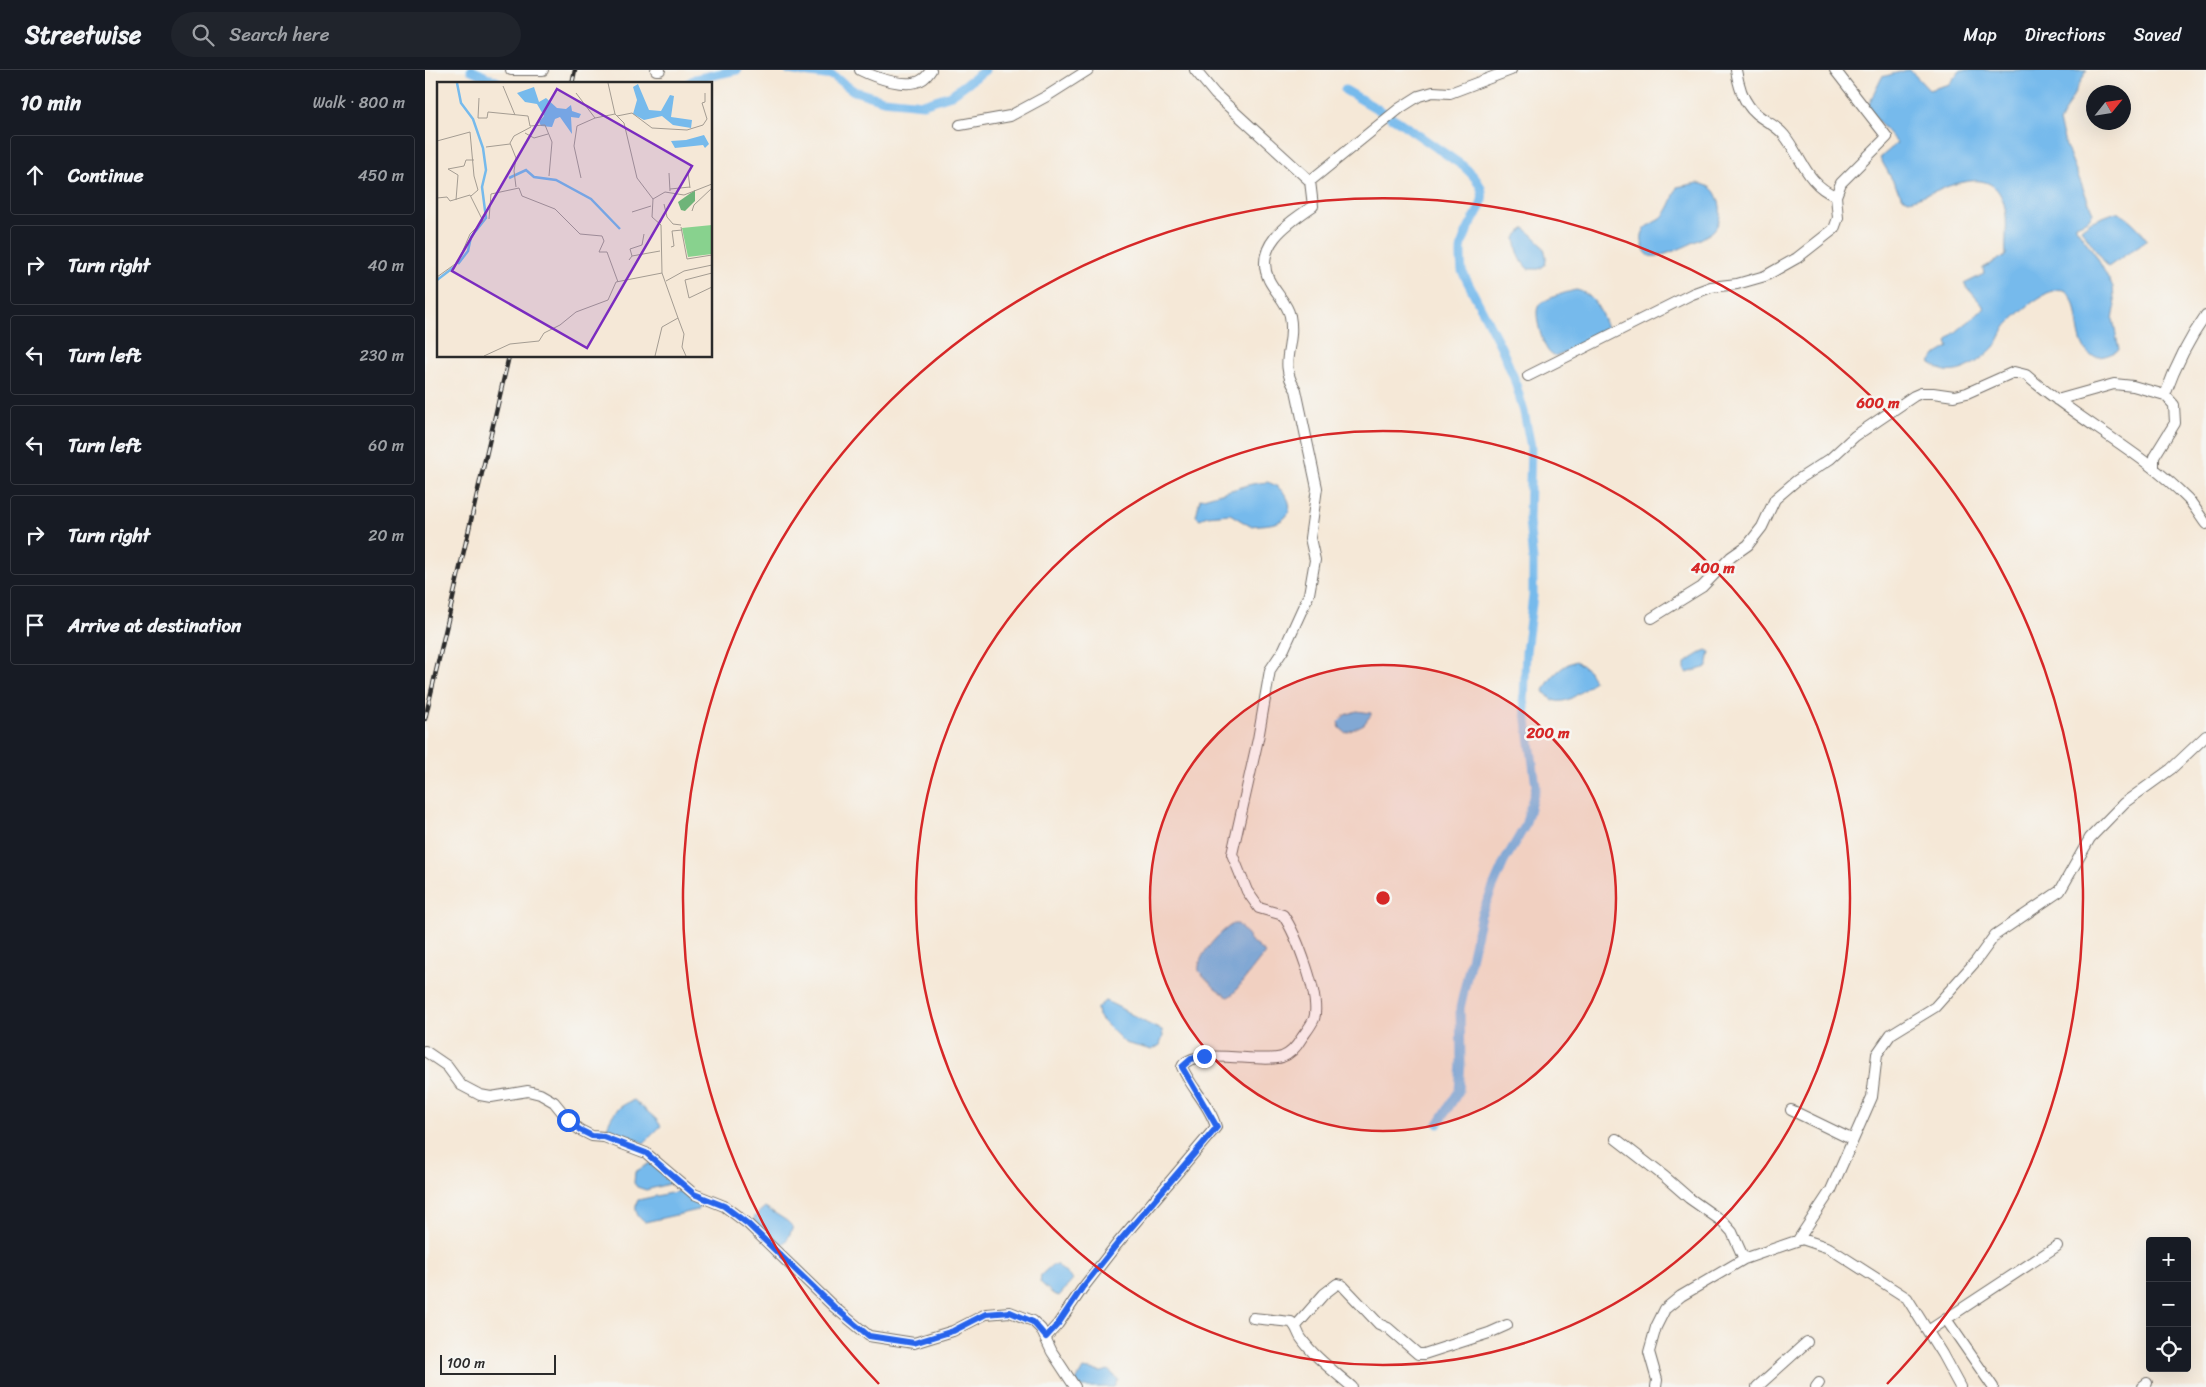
<!DOCTYPE html>
<html lang="en">
<head>
<meta charset="utf-8">
<style>
  :root { --surface:#171b24; --page:#20242c; --text:#f1f3f6; --muted:#9ea1a6; --line:#363941 }
  body { margin:0; font-family:Sriracha,sans-serif; background:var(--page); color:var(--text) }
  .controls { position:absolute; right:15px; bottom:15px; display:grid; overflow:hidden; border-radius:5px; box-shadow:0 5px 20px #0002 }
  .controls button { width:45px; height:45px; display:grid; place-items:center; padding:0; border:0; border-bottom:1px solid var(--line); background:var(--surface); color:var(--text); font:25px sans-serif }
  .compass { position:absolute; left:1661px; top:15px; width:45px; height:45px; border-radius:50%; background:var(--surface); box-shadow:0 5px 20px #0002; rotate:60deg }
  .scale { position:absolute; left:15px; bottom:12px; width:116px; box-sizing:border-box; padding-left:5px; border:2px solid #2b2b2b; border-top:0; font-size:14px; line-height:18px; white-space:nowrap; color:#2b2b2b; -webkit-text-stroke:4px #f6f6f2; paint-order:stroke }
  .stop { position:absolute; width:15px; height:15px; margin:-11px; border:4px solid #2563eb; border-radius:50%; background:#fff }
  .stop.end { background:#2563eb; border-color:#fff; box-shadow:0 1px 5px #0008 }
  .list { margin:0; padding:0; list-style:none }
  h2 { display:flex; justify-content:space-between; align-items:center; height:65px; margin:0; padding:0 20px; font-size:21px }
  h2 small { font-size:16px; font-weight:400; color:var(--muted) }
  .list li { display:grid; grid-template-columns:32px 1fr auto; gap:15px; align-items:center; box-sizing:border-box; height:80px; margin:0 10px 10px; padding:0 10px; border:1px solid var(--line); border-radius:5px }
  .list b { display:block; font-size:19px; white-space:nowrap }
  .list em { font-size:16px; font-style:normal; color:var(--muted) }
  .icon { flex:none; width:28px; height:28px; fill:none; stroke:currentColor; stroke-width:2; stroke-linecap:round; stroke-linejoin:round }
  .map { position:relative; flex:none; width:1781px; height:1317px; overflow:hidden }
  header { display:flex; align-items:center; gap:30px; box-sizing:border-box; height:70px; padding:0 25px; background:var(--surface); border-bottom:1px solid var(--line) }
  header strong { font-size:24px }
  nav { display:flex; gap:28px; margin-inline-start:auto; font-size:18px }
  .search { width:350px; height:45px; background:var(--page); display:flex; align-items:center; gap:12px; box-sizing:border-box; padding:0 18px; border-radius:28px; color:var(--muted); font-size:19px }
  main { display:flex }
  aside { flex:1; background:var(--surface) }
  .map>svg:first-child { display:block }
  .water { fill:#76baec; stroke:#50728c }
  .lines { fill:none; stroke-linecap:round; stroke-linejoin:round }
  .canal { stroke:#76baec; stroke-width:9 }
  .minor-casing { stroke:#726d67; stroke-width:12 }
  .minor { stroke:#fff; stroke-width:10 }
  .rail-casing { stroke:#2b2b2b; stroke-width:4.5 }
  .rail { stroke:#f6f6f2; stroke-width:2.5; stroke-dasharray:8; stroke-linecap:butt }
  .route { stroke:#2563eb; stroke-width:6 }
  .ring { fill:none; stroke:#d62828; stroke-width:2.5 }
  .inset-river { fill:none; stroke:#76baec; stroke-width:2.5 }
  .inset-road { fill:none; stroke:#a49c92; stroke-width:1 }
  .view { fill:#7b2cbf; fill-opacity:0.15; stroke:#7b2cbf; stroke-width:2.5 }
  .inset-edge { fill:none; stroke:#2b2b2b; stroke-width:2.5 }
  .centre { fill:#d62828; stroke:#f6f6f2; stroke-width:2.5 }
  .ring-label { font-size:15px; text-anchor:middle; font-weight:bold; fill:#d62828; stroke:#f6f6f2; stroke-width:5; stroke-linejoin:round; paint-order:stroke }
</style>
</head>
<body>
<header>
<strong>Streetwise</strong>
<div class="search"><svg class="icon" aria-label="search" viewBox="0 0 24 24"><circle cx="10" cy="10" r="6"/><path d="M15 15l6 6"/></svg>Search here</div>
<nav><a>Map</a><a>Directions</a><a>Saved</a></nav>
</header>
<main>
<aside>
<h2>10 min<small>Walk · 800 m</small></h2>
<ul class="list">
<li><svg class="icon" aria-label="ahead" viewBox="0 0 24 24"><path d="M12 20V5M6 11l6-6 6 6"/></svg><div><b>Continue</b></div><em>450 m</em></li>
<li><svg class="icon" aria-label="right" viewBox="0 0 24 24"><path d="M7 20v-9h11M14 6l5 5-5 5"/></svg><div><b>Turn right</b></div><em>40 m</em></li>
<li><svg class="icon" aria-label="left" viewBox="0 0 24 24"><path d="M17 20v-9H6M10 6l-5 5 5 5"/></svg><div><b>Turn left</b></div><em>230 m</em></li>
<li><svg class="icon" aria-label="left" viewBox="0 0 24 24"><path d="M17 20v-9H6M10 6l-5 5 5 5"/></svg><div><b>Turn left</b></div><em>60 m</em></li>
<li><svg class="icon" aria-label="right" viewBox="0 0 24 24"><path d="M7 20v-9h11M14 6l5 5-5 5"/></svg><div><b>Turn right</b></div><em>20 m</em></li>
<li><svg class="icon" aria-label="arrive" viewBox="0 0 24 24"><path d="M6 21V4h12l-3 4 3 4H6"/></svg><div><b>Arrive at destination</b></div></li>
</ul>
</aside>
<div class="map">
<svg width="1781" height="1317" viewBox="0 0 1781 1317">
  <rect width="100%" height="100%" fill="#f6f6f2"/>
  <filter id="ink" filterUnits="userSpaceOnUse"><feTurbulence type="fractalNoise" baseFrequency=".02" numOctaves="2"/><feDisplacementMap in="SourceGraphic" scale="10" xChannelSelector="R" yChannelSelector="G"/><feConvolveMatrix kernelMatrix="1 2 1 2 8 2 1 2 1" color-interpolation-filters="sRGB"/></filter>
  <filter id="wash" filterUnits="userSpaceOnUse"><feTurbulence type="fractalNoise" baseFrequency=".0096" numOctaves="4" result="noise"/><feDisplacementMap in="SourceGraphic" scale="20" xChannelSelector="R" yChannelSelector="G"/><feGaussianBlur stdDeviation="1.12" result="paint"/><feColorMatrix in="noise" values="0 0 0 0 0 0 0 0 0 0 0 0 0 0 0 0 0 1.4 0 .05"/><feComposite in="paint" operator="in"/></filter>
  <g filter="url(#wash)">
    <rect width="100%" height="100%" fill="#f5e8d7"/>
    <path class="water" d="M1482,0h3l19,20 20,-6 11,-14h127l-28,52 7,24 27,67 -5,7 -12,5v3l19,26 18,33 2,22 -2,10 6,31c-67,37 -18,-90 -77,-54 -12,7 -23,17 -33,27 -7,6 -9,18 -16,25 -17,17 -43,35 -63,14l7,-8 12,-7 -2,-5 4,-6 34,-28 -21,-24 20,-10 -1,-6 23,-13c-1,-15 2,-33 -1,-47 -11,-52 -66,-15 -96,-8l-7,-3 -22,-39 17,-15 -30,-35 15,-31z
      M1273,113c13,3 17,6 21,19 3,9 1,22 -6,29 -7,7 -54,29 -63,25 -7,-3 -9,-15 -8,-21 2,-10 16,-13 22,-20 7,-9 9,-18 13,-28z
      M1691,142c13,5 24,17 31,28l-39,27 -27,-38 9,-7z
      M1099,158c12,9 26,21 21,37l-6,4h-11c-9,-9 -11,-19 -13,-31z
      M1151,220c18,3 26,23 31,39l-2,5 -43,20c-4,1 -8,3 -11,0 -8,-5 -17,-39 -13,-47 4,-8 29,-15 38,-17z
      M842,412c19,5 34,30 11,40 -8,3 -20,3 -28,4l-20,-12 -23,2 -7,3 -4,-3 4,-17 52,-15z
      M1281,580l4,2 -3,15 -20,6 -2,-2v-8z
      M1151,591l13,10 5,10c-14,12 -36,33 -50,10 4,-12 19,-27 32,-30z
      M932,641l14,2v2l-7,9 -18,9 -6,-5 -2,-6 7,-7z
      M808,854h5l15,19 12,10 -32,41 -5,3 -13,-9 -16,-17c-3,-15 22,-40 34,-47z
      M680,931c21,8 35,21 57,29l1,6 -3,9 -8,5 -27,-7 -27,-27 -1,-8z
      M209,1030l22,19 5,7 -17,17 -37,-15c5,-16 12,-22 27,-28z
      M228,1091l23,21 -30,8 -9,-3 -3,-4 1,-11z
      M259,1120l16,14 -2,6 -53,12c-8,-4 -12,-14 -7,-22z
      M340,1137l22,14 6,6 -6,13 -9,7 -26,-22 3,-9z
      M627,1195h5l16,15 -14,16 -6,-2 -13,-12 1,-7z
      M658,1299l19,3 6,-2 10,9 -4,8h-34l-4,-6z"/>
    <g class="lines">
      <path class="canal" d="M46,0l32,14
        M363,0l45,6 21,15 29,9 40,4 28,-9 34,-25
        M262,14l8,-5 42,-9
        M920,20l53,31 65,45c39,33 9,44 -1,78 -2,9 -1,18 0,27l39,76 13,31 10,34 7,35 -2,73 4,41v35l-7,56 -2,47 12,87 -11,40 -21,36 -23,53 -21,93 1,54 -2,29 -21,33"/>
    </g>
  </g>
  <g filter="url(#ink)">
    <g class="lines">
      <defs>
        <path id="minor" d="M86,0h32
          M231,0h4
          M435,0c14,7 48,20 63,9 3,-2 6,-6 8,-9
          M1311,0c2,12 5,26 13,36 8,13 26,17 35,29 17,21 23,50 52,61
          M535,55l50,-9 37,-20 41,-26
          M885,111l90,-73 19,-12 14,-4 17,1 61,-23
          M1103,306l164,-82 19,-7 26,-3 28,-8 32,-18 37,-29 4,-11 -2,-22 5,-13 46,-46 -52,-67
          M1740,325c10,-28 24,-56 41,-80
          M1632,330l57,-16 19,2 32,9 9,10 1,18 -21,34v11
          M1227,548l50,-31 29,-30 17,-12 14,-18 13,-28 21,-18 34,-22 25,-23 59,-40 7,-3h12l21,3 13,-3 47,-21 12,3c51,45 114,75 162,124 7,8 12,17 18,25
          M0,981l22,15 14,19 19,10 11,2 37,-6 12,3 14,8 18,22 8,6 12,6 12,1 42,16 48,41 30,12 24,18 86,83 35,29 45,7 39,-12 33,-17 24,-2 23,9 8,8 11,23 23,35
          M1366,1040l62,30
          M1191,1069l49,38 24,21 34,24 9,10 12,27
          M1373,1170l33,-50 22,-50 19,-43 5,-43 14,-20 44,-27 41,-46 19,-26 65,-44 30,-53 34,-35 47,-34 35,-33
          M828,1248l38,4c6,4 6,10 10,16 13,19 34,34 51,49
          M1521,1249l47,68
          M871,1256l28,-32 13,-10 5,1 37,39 9,4 30,26h6l65,-21 18,-8
          M1503,1261l129,-85
          M621,1267l12,-13 24,-35 35,-45 99,-117c-6,-22 -25,-39 -34,-60 9,-21 79,-3 100,-10 8,-3 15,-11 19,-18 4,-6 10,-13 13,-20 7,-22 -18,-85 -31,-104l-24,-7 -12,-17 -15,-37 26,-115 12,-69 14,-21 25,-55 6,-34 -5,-22 7,-50 -21,-98c-19,-29 0,-43 -6,-74 -2,-12 -15,-24 -21,-36 -16,-34 19,-57 44,-74l-3,-25 -95,-87 -20,-24
          M1231,1317l1,-7 -8,-28 7,-25 9,-18 16,-13 63,-37 58,-20 27,9 78,50 35,56 18,33
          M1332,1317l50,-45
          M1391,1317l3,-4
          M1717,1317l5,-4"/>
      </defs>
      <use href="#minor" class="minor-casing"/>
      <use href="#minor" class="minor"/>
      <defs>
        <path id="rail" d="M147,14l3,-14
          M0,649l84,-363"/>
      </defs>
      <use href="#rail" class="rail-casing"/>
      <use href="#rail" class="rail"/>
    </g>
  </g>
  <g class="lines" filter="url(#ink)">
    <path class="route" d="M143,1050l12,10 12,6 12,1 42,16 48,41 30,12 24,18 86,83 35,29 45,7 39,-12 33,-17 24,-2 23,10 13,15 12,-13 24,-36 35,-44 100,-117 -35,-60 9,-8 13,-3"/>
  </g>
  <circle cx="958" cy="828" r="233" fill="#d62828" fill-opacity=".12"/>
  <g class="ring">
    <circle cx="958" cy="828" r="233"/>
    <circle cx="958" cy="828" r="467"/>
    <path d="M454 1314A700 700 0 1 1 1462 1314"/>
  </g>
  <g transform="translate(12 12)">
    <rect width="275" height="275" fill="#f5e8d7"/>
    <path d="M275,143v29l-24,3 -6,-29z" fill="#88d28e"/>
    <path d="M258,108v11l-10,10 -4,-1 -3,-8z" fill="#6eb479"/>
    <path d="M201,2l11,26 12,1 9,-16 4,1 -3,21 21,3 -1,8 -18,-3 -11,-9 -18,4 -11,-6 4,-14 -4,-13zM97,5l5,15 7,-4 11,10 9,1 5,-4 1,6 9,3 -2,4 -8,-1 1,17 -12,-17 -5,2 -3,8 -11,-1 -2,-4 5,-6 -7,-12 -12,-2 -8,-9zM267,53l5,9 -4,4 -2,-3 -28,3 -4,-7 15,-1z" fill="#76baec"/>
    <path class="inset-river" d="M20,1l4,20 12,16 10,29 3,22 -4,17 4,31 -15,19 -3,14 -10,13M72,96l17,-8 8,7 22,3 35,19 29,30M0,198l17,-13"/>
    <path class="inset-road" d="M171,1l7,31 9,9 13,55 16,21M66,4l12,29M139,11l19,25M42,16l-1,20h9l1,-6 40,4 2,10 15,-1 7,17 -3,34M180,34l15,-3 20,15 35,2 16,-5 4,-6 -5,-16 3,-1v-9M88,51l9,5 14,-4M0,59l33,-9 4,44 4,14 -7,6M49,65l24,-3M251,90l2,16M232,91l1,18M144,96l-7,-32 3,-20 18,-8 20,-4M79,105l-2,-16 2,-13 -6,-15 4,-7 17,-9M233,107l20,-2M0,116l10,-1 3,4 20,-6 13,26 -13,13 -12,28 -21,15M19,118l2,-25 -10,-6 16,-3 2,-6h8M227,122l3,13 6,7 8,1M255,129l2,-6 18,-17M195,130l19,-6M52,137l2,-25 28,-6 3,8 33,13 25,25 22,2 2,5 -5,11h8l11,30M244,145l6,32 25,-4M234,165l3,-1 -2,-15 10,-1M195,174l-2,-7 12,-4 2,-11M192,178l3,-4 28,-5M275,191l-27,7 4,18 23,-11M229,199l18,-10 28,-6M241,236l6,16 -2,13 4,9M47,274l26,-12 29,-3 5,-8 16,-8 16,-13 32,-12 8,-18 46,-9 -1,-48 -9,-8 1,-18 12,-7 19,3 28,-11M218,274l7,-29 16,-9 -16,-45"/>
    <path class="view" d="M120,7l135,77 -105,182 -135,-77z"/>
    <rect width="275" height="275" class="inset-edge"/>
  </g>
  <circle cx="958" cy="828" r="8" class="centre"/>
  <g class="ring-label">
    <text x="1453" y="338">600 m</text>
    <text x="1288" y="503">400 m</text>
    <text x="1123" y="668">200 m</text>
  </g>
</svg>
<div class="controls">
<button>+</button>
<button>−</button>
<button><svg class="icon" aria-label="locate" viewBox="0 0 24 24"><circle cx="12" cy="12" r="6"/><path d="M12 2v4M12 18v4M2 12h4M18 12h4"/></svg></button>
</div>
<svg class="compass" viewBox="-18 -18 36 36"><path d="M0-13l5 13h-10z" fill="#e53935"/><path d="M0 13l5-13h-10z" fill="#9ea1a6"/></svg>
<div class="scale">100 m</div>
<div class="stop" style="left:143px;top:1050px"></div>
<div class="stop end" style="left:779px;top:986px"></div>
</div>
</main>
</body>
</html>
